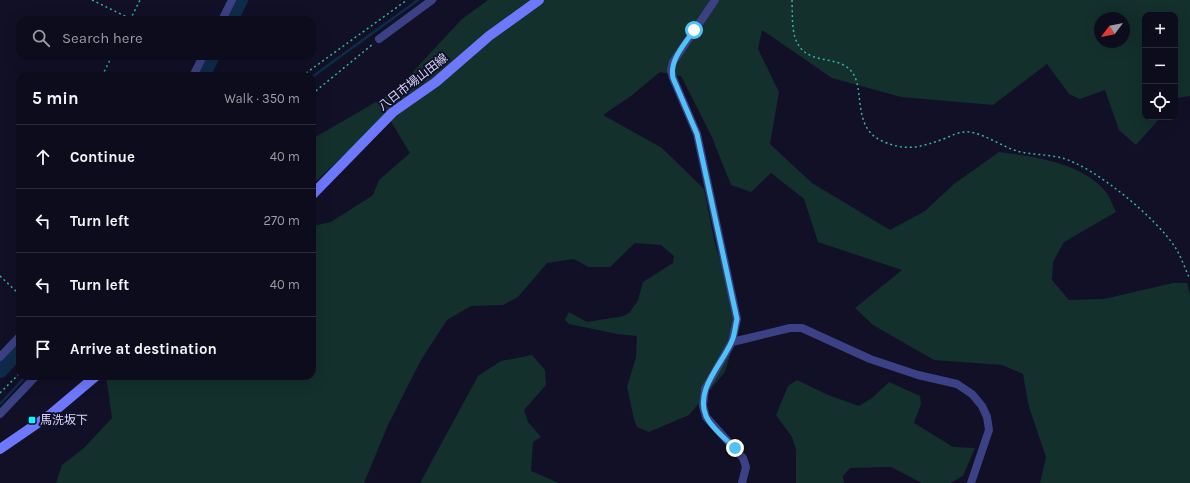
<!DOCTYPE html>
<html lang="en">
<head>
<meta charset="utf-8">
<style>
  :root { --surface:#0d0c1c; --page:#161525; --text:#f1f3f6; --muted:#9a9ba3; --line:#2d2c3b }
  body { margin:0; font-family:Karla,"Noto Sans JP",sans-serif; background:var(--page); color:var(--text) }
  .controls { position:absolute; right:12px; top:12px; display:grid; overflow:hidden; border-radius:8px; box-shadow:0 4px 16px #0002 }
  .controls button { width:36px; height:36px; display:grid; place-items:center; padding:0; border:0; border-bottom:1px solid var(--line); background:var(--surface); color:var(--text); font:20px sans-serif }
  .compass { position:absolute; left:1094px; top:12px; width:36px; height:36px; border-radius:50%; background:var(--surface); box-shadow:0 4px 16px #0002; rotate:238deg }
  .stop { position:absolute; width:12px; height:12px; margin:-9px; border:3px solid #4fc3f7; border-radius:50%; background:#fff }
  .stop.end { background:#4fc3f7; border-color:#fff; box-shadow:0 1px 4px #0008 }
  .list { margin:0; padding:0; list-style:none }
  h2 { display:flex; justify-content:space-between; align-items:center; height:52px; margin:0; padding:0 16px; font-size:17px }
  h2 small { font-size:13px; font-weight:400; color:var(--muted) }
  .list li { display:grid; grid-template-columns:26px 1fr auto; gap:12px; align-items:center; box-sizing:border-box; height:64px; padding:0 16px; border-top:1px solid var(--line) }
  .list b { display:block; font-size:15px; white-space:nowrap }
  .list em { font-size:13px; font-style:normal; color:var(--muted) }
  .icon { flex:none; width:22px; height:22px; fill:none; stroke:currentColor; stroke-width:2; stroke-linecap:round; stroke-linejoin:round }
  .map { position:relative; flex:none; width:1190px; height:483px; overflow:hidden }
  .search { position:absolute; background:var(--surface); box-shadow:0 4px 16px #0002; left:16px; top:16px; width:300px; height:44px; display:flex; align-items:center; gap:10px; box-sizing:border-box; padding:0 14px; border-radius:12px; color:var(--muted); font-size:15px }
  .panel { position:absolute; background:var(--surface); box-shadow:0 4px 16px #0002; left:16px; top:72px; width:300px; height:308px; border-radius:12px }
  .map>svg:first-child { display:block }
  .green { fill:#13302c; fill-rule:evenodd }
  .lines { fill:none; stroke-linecap:round; stroke-linejoin:round }
  .stream { stroke:#0f2b4a; stroke-width:2.5 }
  .river { stroke:#0f2b4a; stroke-width:16 }
  .path { stroke:#32b5a1; stroke-width:1.5; stroke-dasharray:2 3; stroke-linecap:butt }
  .minor { stroke:#3c4084; stroke-width:8 }
  .secondary { stroke:#6e78fc; stroke-width:10 }
  .route { stroke:#4fc3f7; stroke-width:5 }
  .poi-dot { fill:#05f9fa; stroke:#111026; stroke-width:1.5 }
  .labels { text-anchor:middle; dominant-baseline:central; stroke-width:4; stroke-linejoin:round; paint-order:stroke }
  .street-label { font-size:12px; fill:#d6d5fe; stroke:#111026 }
  .poi-label { font-size:12px; fill:#d6d5fe; stroke:#111026; text-anchor:start }
</style>
</head>
<body>
<div class="map">
<svg width="1190" height="483" viewBox="0 0 1190 483">
  <rect width="100%" height="100%" fill="#111026"/>
  <path class="green" d="M488,0h702v96l-13,2 -2,2v-85h-30v102h16l-25,28 -17,-15 -14,-40 -25,9 -11,-5 -22,-30 -54,41 -92,-8 -69,-19 -70,-48 -4,19 21,43 -9,52 42,39 78,47 35,-19 29,-27 45,-32c34,4 89,12 109,43 3,5 5,11 8,17l-52,30 -11,20 -1,18 17,20 35,-1 69,-16h14l3,12v188h-150l6,-26 -17,-50 -6,-33 -21,-9 -68,-5 -61,-35 -18,-17 47,-38 -84,-28 -14,-43 -33,-26 -20,19 -20,-7 -20,-50 -30,-59 -21,-4 -29,24 -28,19 59,33 42,41 11,55 25,79 -15,49 -36,43 -40,17 -12,-5 -3,-8 -7,-32 9,-30 1,-21 -20,-2 -48,-10 -4,-4 4,-8 18,10 37,-6 6,-4 8,-12 5,-18 30,-19 1,-7 -13,-11 -26,-2 -25,24h-22l-14,-8 -27,4 -29,34 -15,8 -32,1 -24,14 -26,40 -33,65 -24,58h-308l6,-18 22,-17 28,-30 -6,-42h206v-150l19,-4 42,-27 6,-15 31,-27 -23,-38 -75,70v-46l83,-48 67,-72zM1100,18h24v24h-24z
    M532,355l13,15 1,15 -22,25 4,12 13,15 -8,5 -2,29 28,12h-139l58,-107 23,-15z
    M797,380l31,15 31,11 13,-8 17,-16 31,14 1,8 -7,19 39,24 22,1 -12,28 -13,7h-28l-31,-16 -41,1 -7,8 1,7h-48v-33l-4,-13 -16,-22 12,-29z"/>
  <g class="lines">
    <path class="stream" d="M312,77l106,-77
      M0,404l26,-28"/>
    <path class="river" d="M230,20l10,-20
      M202,76l10,-20
      M0,370l20,-22"/>
    <path class="path" d="M92,0l39,19
      M792,0c1,27 -3,53 30,59 9,2 19,3 26,9 20,15 1,58 34,73 24,11 40,6 64,-3 7,-3 15,-7 23,-6 16,2 32,14 48,19 14,4 30,3 45,7 33,9 94,60 113,89 6,9 10,22 15,32
      M130,20l10,-20
      M102,76l10,-20
      M302,76l105,-76
      M312,94l61,-50
      M0,276l20,19
      M0,393l20,-20"/>
    <path class="minor" d="M715,0l-42,62 -2,8 2,8 24,56 40,185 -5,23 -27,47 -2,17 3,11 37,41 3,9 -4,16
      M222,20l10,-20
      M379,39l53,-39
      M193,76l10,-20
      M732,342l58,-14h12l68,31 48,16 39,9 15,10 10,12 5,11 2,13 -18,53
      M0,357l20,-21
      M0,414l36,-38"/>
    <path class="secondary" d="M312,195l81,-83 43,-30 53,-46 50,-36
      M0,449l51,-35 45,-38"/>
  </g>
  <g class="lines">
    <path class="route" d="M694,30c-9,14 -25,30 -21,48l24,56 40,185c-2,7 -2,17 -6,24 -10,22 -36,47 -25,73 5,12 20,23 29,32"/>
  </g>
  <rect class="poi-dot" x="28" y="416" width="8" height="8" rx="2"/>
  <g class="labels">
    <g class="street-label">
      <text transform="translate(413 82) rotate(-38)">八日市場山田線</text>
    </g>
    <g class="poi-label">
      <text x="40" y="420">馬洗坂下</text>
    </g>
  </g>
</svg>
<div class="controls">
<button>+</button>
<button>−</button>
<button><svg class="icon" aria-label="locate" viewBox="0 0 24 24"><circle cx="12" cy="12" r="6"/><path d="M12 2v4M12 18v4M2 12h4M18 12h4"/></svg></button>
</div>
<svg class="compass" viewBox="-18 -18 36 36"><path d="M0-13l5 13h-10z" fill="#e53935"/><path d="M0 13l5-13h-10z" fill="#9a9ba3"/></svg>
<div class="stop" style="left:694px;top:30px"></div>
<div class="stop end" style="left:735px;top:448px"></div>
<div class="search"><svg class="icon" aria-label="search" viewBox="0 0 24 24"><circle cx="10" cy="10" r="6"/><path d="M15 15l6 6"/></svg>Search here</div>
<section class="panel">
<h2>5 min<small>Walk · 350 m</small></h2>
<ul class="list">
<li><svg class="icon" aria-label="ahead" viewBox="0 0 24 24"><path d="M12 20V5M6 11l6-6 6 6"/></svg><div><b>Continue</b></div><em>40 m</em></li>
<li><svg class="icon" aria-label="left" viewBox="0 0 24 24"><path d="M17 20v-9H6M10 6l-5 5 5 5"/></svg><div><b>Turn left</b></div><em>270 m</em></li>
<li><svg class="icon" aria-label="left" viewBox="0 0 24 24"><path d="M17 20v-9H6M10 6l-5 5 5 5"/></svg><div><b>Turn left</b></div><em>40 m</em></li>
<li><svg class="icon" aria-label="arrive" viewBox="0 0 24 24"><path d="M6 21V4h12l-3 4 3 4H6"/></svg><div><b>Arrive at destination</b></div></li>
</ul>
</section>
</div>
</body>
</html>
